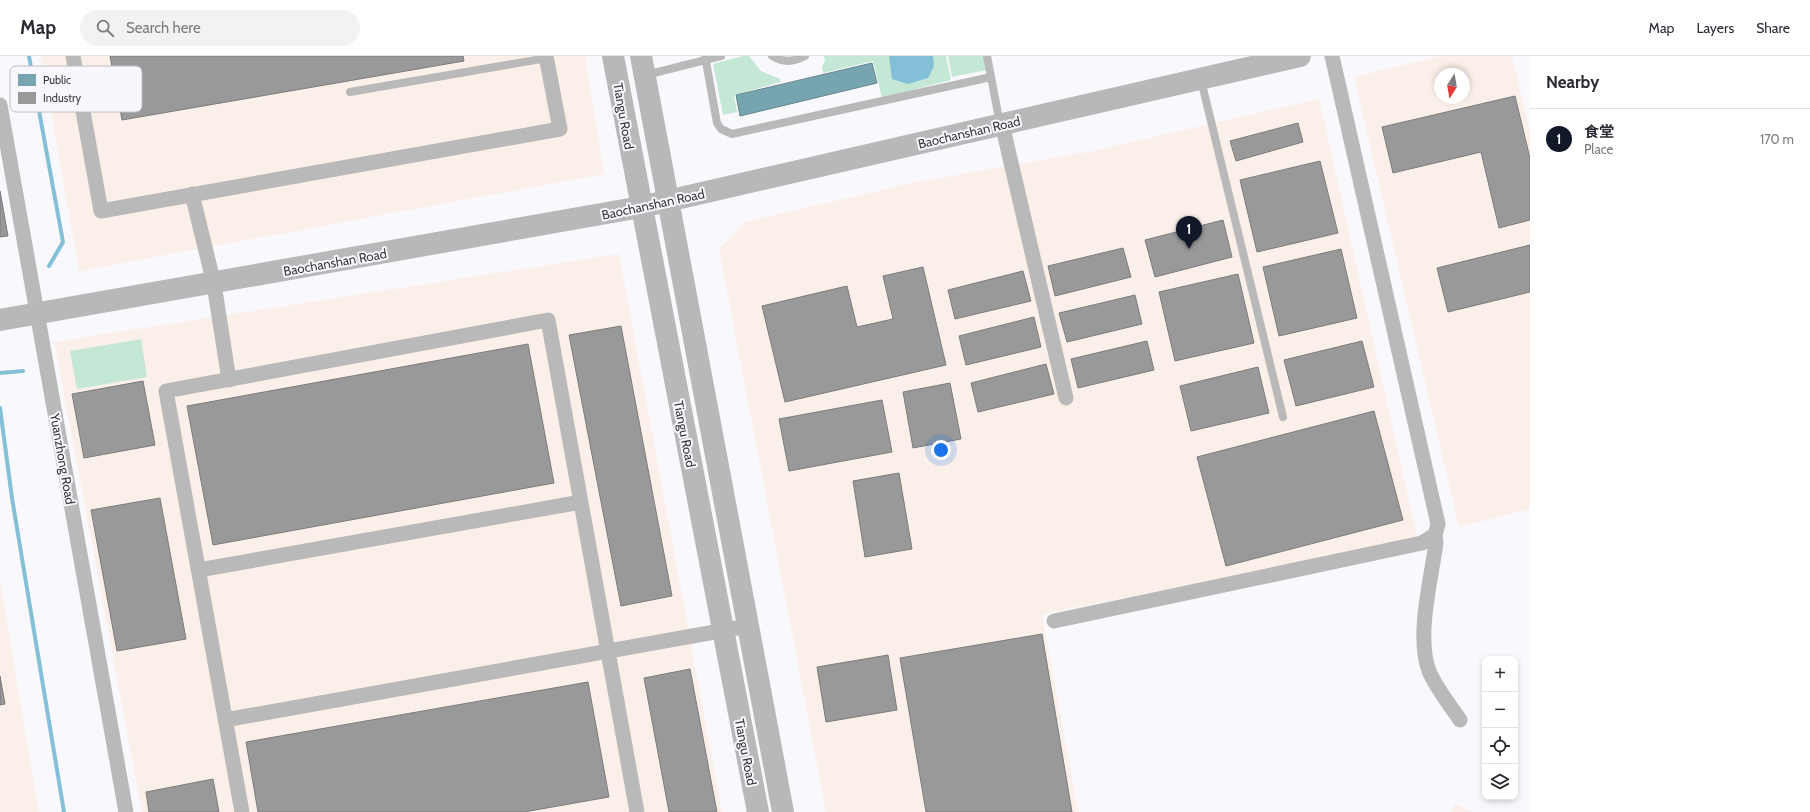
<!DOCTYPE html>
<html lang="en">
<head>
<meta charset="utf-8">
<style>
  :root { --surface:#fff; --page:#f2f2f3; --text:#2b2b33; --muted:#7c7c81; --line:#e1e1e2; --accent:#111827 }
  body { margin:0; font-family:Cabin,"Noto Sans SC",sans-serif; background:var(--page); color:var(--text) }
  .controls { position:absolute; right:12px; bottom:12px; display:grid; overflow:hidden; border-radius:8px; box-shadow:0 2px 6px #0003 }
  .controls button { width:36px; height:36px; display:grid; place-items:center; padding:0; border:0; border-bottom:1px solid var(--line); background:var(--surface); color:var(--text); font:20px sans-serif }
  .compass { position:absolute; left:1434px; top:12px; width:36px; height:36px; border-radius:50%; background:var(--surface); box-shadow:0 2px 6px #0003; rotate:191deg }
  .you { position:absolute; left:941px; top:394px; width:14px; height:14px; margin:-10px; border:3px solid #fff; border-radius:50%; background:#1a73e8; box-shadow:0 0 0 6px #1a73e833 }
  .badge { display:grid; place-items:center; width:26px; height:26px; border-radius:50%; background:var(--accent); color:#fff; font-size:13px; font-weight:700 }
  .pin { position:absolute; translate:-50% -33px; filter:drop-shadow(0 1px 2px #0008) }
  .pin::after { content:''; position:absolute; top:21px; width:14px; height:12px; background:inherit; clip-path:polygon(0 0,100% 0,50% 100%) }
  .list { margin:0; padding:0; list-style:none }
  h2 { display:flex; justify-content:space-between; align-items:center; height:52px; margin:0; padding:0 16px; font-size:17px }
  h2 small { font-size:13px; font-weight:400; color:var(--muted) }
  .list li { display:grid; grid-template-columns:26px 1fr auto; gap:12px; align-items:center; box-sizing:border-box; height:60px; padding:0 16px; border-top:1px solid var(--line) }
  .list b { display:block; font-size:15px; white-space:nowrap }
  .list p { margin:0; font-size:13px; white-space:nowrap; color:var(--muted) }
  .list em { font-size:13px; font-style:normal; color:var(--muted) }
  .icon { flex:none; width:22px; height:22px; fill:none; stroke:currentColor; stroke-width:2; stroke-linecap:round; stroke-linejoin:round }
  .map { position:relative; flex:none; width:1530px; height:756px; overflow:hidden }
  header { display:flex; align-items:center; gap:24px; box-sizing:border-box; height:56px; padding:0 20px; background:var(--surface); border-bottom:1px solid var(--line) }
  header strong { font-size:19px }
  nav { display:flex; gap:22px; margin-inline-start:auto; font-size:14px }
  .search { width:280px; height:36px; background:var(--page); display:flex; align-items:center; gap:10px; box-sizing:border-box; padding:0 14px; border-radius:22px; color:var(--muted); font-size:15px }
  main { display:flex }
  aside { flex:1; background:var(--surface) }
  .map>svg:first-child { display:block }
  .industrial { fill:#fbf0e9; fill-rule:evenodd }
  .green { fill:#c4e7d6 }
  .water { fill:#83c0d7 }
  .public { fill:#76a5af; stroke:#64858d }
  .industry { fill:#999; stroke:#7c7c7d }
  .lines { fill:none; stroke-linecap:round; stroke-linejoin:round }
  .stream { stroke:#83c0d7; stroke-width:4 }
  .service { stroke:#bab9ba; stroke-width:8 }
  .minor { stroke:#bab9ba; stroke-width:15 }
  .secondary { stroke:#b9b8b9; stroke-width:22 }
  .labels { text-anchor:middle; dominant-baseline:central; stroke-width:4; stroke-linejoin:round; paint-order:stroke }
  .street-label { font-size:13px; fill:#3a3a3d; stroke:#f8f7fd }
  .key { fill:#f8f7fd; stroke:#bfbec3; stroke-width:1 }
  .key-label { font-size:11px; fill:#3a3a3d }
</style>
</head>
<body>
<header>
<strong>Map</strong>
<div class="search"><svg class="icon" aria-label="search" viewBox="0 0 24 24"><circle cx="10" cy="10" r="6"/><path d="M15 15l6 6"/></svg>Search here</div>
<nav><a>Map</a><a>Layers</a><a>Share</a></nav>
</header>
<main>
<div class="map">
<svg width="1530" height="756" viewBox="0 0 1530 756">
  <rect width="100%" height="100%" fill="#f9f8fc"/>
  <path class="industrial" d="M41,0h544l19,118 -525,97z
    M1441,0h71l18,76v377l-71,18 -105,-450zM1440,18h24v24h-24z
    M1319,43l99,442 -376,73 36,198h-252l-107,-563 26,-27 167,-39 181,-32z
    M619,198l103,558h-580l-88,-470z
    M0,523l21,130 18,103h-39z
    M1455,748l17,8h-20z"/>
  <path class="green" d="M743,0h6l12,15 19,8 1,3 -47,13 3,17 -14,3 -10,-51z
    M824,0h122l5,24 -69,18 -9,-37 -50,12 -1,-6 3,-7z
    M948,0h36l3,14 -35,7z
    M141,283l6,38 -70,12 -7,-38z"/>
  <path class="water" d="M889,0h44l1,10 -6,12 -20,6 -16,-5z"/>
  <path class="public" d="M872,7l5,20 -137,33 -4,-21z"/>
  <path class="industry" d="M110,0h353l1,5 -342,59z
    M1515,40l15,62v62l-31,8 -18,-76 -88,21 -11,-46z
    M1298,67l5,19 -67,19 -6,-20z
    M1320,105l18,72 -81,19 -17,-72z
    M0,135l8,45 -8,1z
    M1223,164l9,37 -77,20 -10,-37z
    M1530,189v47l-82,20 -11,-44z
    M1123,192l8,29 -76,19 -7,-30z
    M1341,193l16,69 -78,18 -16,-69z
    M923,211l23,98 -161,37 -23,-96 85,-20 10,41 36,-8 -10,-43z
    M1023,215l8,30 -76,18 -7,-29z
    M1238,218l16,69 -79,18 -16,-69z
    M1135,239l7,29 -75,18 -8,-29z
    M1034,261l7,30 -75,18 -7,-29z
    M621,270l51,270 -51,10 -52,-271z
    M1147,285l7,29 -76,18 -7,-29z
    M1362,285l12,46 -78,19 -12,-46z
    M528,288l26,139 -341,62 -26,-139z
    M1046,308l8,30 -76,18 -7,-29z
    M1258,311l11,46 -78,18 -11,-45z
    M143,325l12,64 -71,13 -12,-64z
    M950,327l11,56 -48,9 -10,-56z
    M882,344l10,52 -103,19 -10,-52z
    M1374,355l29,109 -177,46 -29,-109z
    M899,417l13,76 -47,8 -12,-76z
    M160,442l26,141 -69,12 -26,-141z
    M1042,578l30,178h-146l-26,-154z
    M888,599l9,55 -71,12 -9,-55z
    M690,613l27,143h-48l-25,-134z
    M0,620l5,28 -5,1z
    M588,626l21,115 -85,15h-266l-12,-70z
    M213,723l6,33h-70l-3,-20z"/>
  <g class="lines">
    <path class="stream" d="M29,0l34,186 -14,24
      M0,317l23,-2
      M0,352l12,90 52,314"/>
    <path class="service" d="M705,0l12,67 4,6 11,5 259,-57
      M772,0c11,7 22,6 33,0
      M987,0l13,68
      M646,19l75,-19
      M1201,24l82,337
      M350,36l197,-34"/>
    <path class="minor" d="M73,0l28,155 459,-82 -14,-73
      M1332,0l106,468 -3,11 1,8c-5,37 -20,93 -7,128 7,17 21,34 31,49
      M0,49l126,707
      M1002,68l64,274
      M192,138l22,90 15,96
      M199,514l382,-68
      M1054,565l368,-78 13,-8
      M225,664l523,-94
      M242,756l-76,-421 382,-71 89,492"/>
    <path class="secondary" d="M613,0l145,756
      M641,0l142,756
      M0,264l641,-113 659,-151"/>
  </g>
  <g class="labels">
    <g class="street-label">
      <text transform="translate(624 60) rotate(80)">Tiangu Road</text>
      <text transform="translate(969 76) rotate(-13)">Baochanshan Road</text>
      <text transform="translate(653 148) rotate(-12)">Baochanshan Road</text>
      <text transform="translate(335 206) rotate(-10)">Baochanshan Road</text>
      <text transform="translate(685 378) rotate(79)">Tiangu Road</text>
      <text transform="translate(63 403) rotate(80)">Yuanzhong Road</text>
      <text transform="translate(746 696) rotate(79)">Tiangu Road</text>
    </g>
  </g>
  <rect x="10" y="10" width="132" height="46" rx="6" class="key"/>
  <rect x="18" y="18" width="18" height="12" fill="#76a5af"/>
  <rect x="18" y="36" width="18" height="12" fill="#999"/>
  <g class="key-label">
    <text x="43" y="28">Public</text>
    <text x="43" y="46">Industry</text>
  </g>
</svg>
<div class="controls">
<button>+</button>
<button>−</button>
<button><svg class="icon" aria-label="locate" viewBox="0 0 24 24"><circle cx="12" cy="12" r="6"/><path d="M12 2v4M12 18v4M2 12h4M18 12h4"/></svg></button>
<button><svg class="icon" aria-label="layers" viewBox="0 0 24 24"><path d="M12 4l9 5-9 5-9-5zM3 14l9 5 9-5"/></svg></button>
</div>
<svg class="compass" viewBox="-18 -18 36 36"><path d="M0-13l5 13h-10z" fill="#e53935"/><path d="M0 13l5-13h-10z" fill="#7c7c81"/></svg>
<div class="you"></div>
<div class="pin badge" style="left:1189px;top:193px">1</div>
</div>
<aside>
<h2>Nearby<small></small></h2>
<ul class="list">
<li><span class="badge">1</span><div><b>食堂</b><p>Place</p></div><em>170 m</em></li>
</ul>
</aside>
</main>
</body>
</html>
